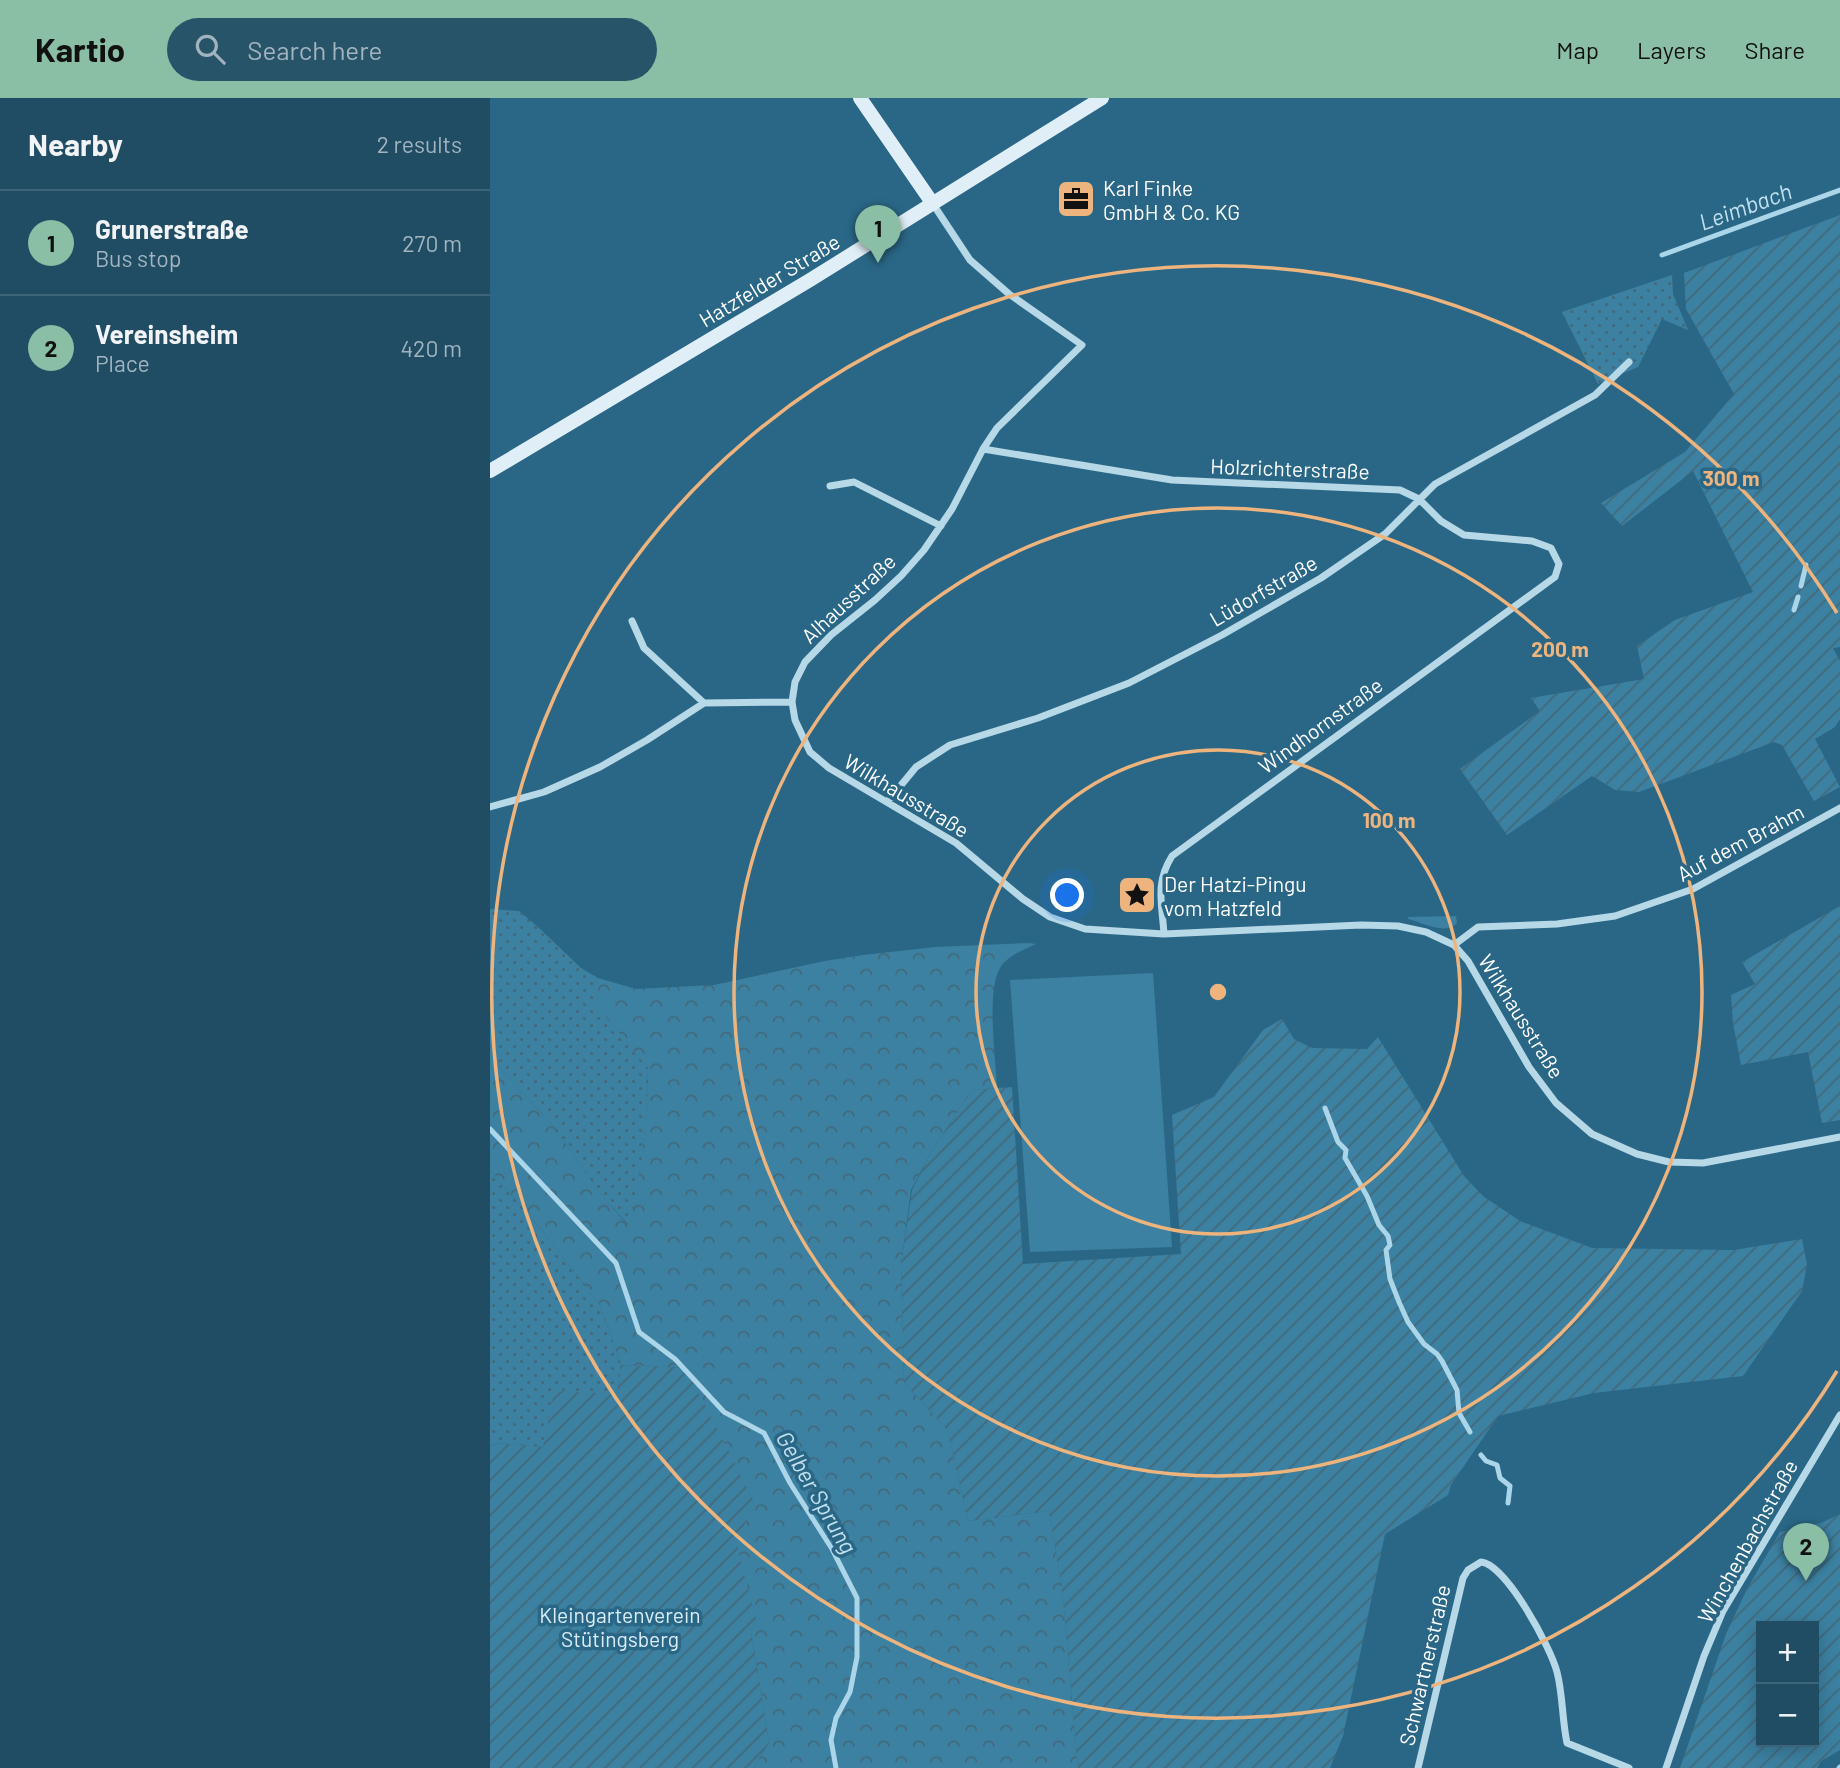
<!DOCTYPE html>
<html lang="en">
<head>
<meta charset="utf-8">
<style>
  :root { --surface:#204d64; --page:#28546a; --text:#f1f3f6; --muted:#a2b4bf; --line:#3d6478; --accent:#8abfa5 }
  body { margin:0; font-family:Barlow,sans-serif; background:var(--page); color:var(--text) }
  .controls { position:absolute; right:21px; bottom:21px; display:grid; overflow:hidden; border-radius:0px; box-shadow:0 4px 18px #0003 }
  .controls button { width:63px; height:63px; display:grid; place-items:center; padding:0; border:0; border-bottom:2px solid var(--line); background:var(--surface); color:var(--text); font:35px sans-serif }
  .you { position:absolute; left:578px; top:798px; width:24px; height:24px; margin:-18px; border:5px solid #fff; border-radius:50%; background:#1a73e8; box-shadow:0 0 0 10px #1a73e833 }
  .badge { display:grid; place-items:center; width:46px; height:46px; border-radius:50%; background:var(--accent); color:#111; font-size:23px; font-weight:700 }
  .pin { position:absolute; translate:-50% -58px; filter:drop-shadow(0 2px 4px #0008) }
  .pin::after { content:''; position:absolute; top:37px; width:24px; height:21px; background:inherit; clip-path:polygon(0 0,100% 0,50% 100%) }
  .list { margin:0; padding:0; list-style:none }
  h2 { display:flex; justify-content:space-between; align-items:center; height:91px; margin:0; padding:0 28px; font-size:30px }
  h2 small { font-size:23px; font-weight:400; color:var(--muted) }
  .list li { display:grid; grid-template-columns:46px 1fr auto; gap:21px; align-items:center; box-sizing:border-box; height:105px; padding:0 28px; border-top:2px solid var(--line) }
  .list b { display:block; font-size:26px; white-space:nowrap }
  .list p { margin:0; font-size:23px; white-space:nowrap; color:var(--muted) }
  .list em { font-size:23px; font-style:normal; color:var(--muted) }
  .icon { flex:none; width:38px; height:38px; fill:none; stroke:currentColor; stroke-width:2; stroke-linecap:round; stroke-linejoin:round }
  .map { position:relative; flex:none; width:1350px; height:1670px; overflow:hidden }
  header { display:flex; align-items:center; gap:42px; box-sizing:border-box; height:98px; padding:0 35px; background:var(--accent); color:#111 }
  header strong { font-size:33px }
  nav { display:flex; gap:38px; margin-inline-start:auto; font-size:24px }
  .search { width:490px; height:63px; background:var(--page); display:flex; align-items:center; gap:18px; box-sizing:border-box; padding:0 24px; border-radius:38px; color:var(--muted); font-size:26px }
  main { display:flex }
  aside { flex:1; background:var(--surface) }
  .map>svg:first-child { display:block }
  .grass { fill:#3c81a1 }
  .forest { fill:url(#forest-crowns) }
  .park { fill:url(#park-dots) }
  .garden { fill:url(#garden-furrows); fill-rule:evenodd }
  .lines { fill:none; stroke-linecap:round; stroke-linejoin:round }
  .stream { stroke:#abd5e8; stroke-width:5 }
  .street { stroke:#b6d8e7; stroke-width:7 }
  .secondary { stroke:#e0eff7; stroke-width:14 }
  .ring { fill:none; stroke:#eeb47e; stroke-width:3.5 }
  .labels { text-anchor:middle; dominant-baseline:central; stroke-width:7; stroke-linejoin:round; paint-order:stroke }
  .poi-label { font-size:21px; fill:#fff; stroke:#2a6786; text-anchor:start }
  .street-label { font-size:21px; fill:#fff; stroke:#2a6786 }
  .park-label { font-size:21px; fill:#d9edf6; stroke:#2a6786 }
  .water-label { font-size:23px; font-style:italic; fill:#c2e1ef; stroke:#2a6786 }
  .centre { fill:#eeb47e; stroke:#2a6786; stroke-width:3.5 }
  .ring-label { font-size:21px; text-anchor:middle; font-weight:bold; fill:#eeb47e; stroke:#2a6786; stroke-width:7; stroke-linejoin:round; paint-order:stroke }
</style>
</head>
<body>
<header>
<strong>Kartio</strong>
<div class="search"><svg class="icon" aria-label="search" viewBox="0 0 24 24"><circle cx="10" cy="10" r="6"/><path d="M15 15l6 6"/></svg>Search here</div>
<nav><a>Map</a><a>Layers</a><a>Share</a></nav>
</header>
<main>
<aside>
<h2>Nearby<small>2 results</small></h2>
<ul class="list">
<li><span class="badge">1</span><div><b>Grunerstraße</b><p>Bus stop</p></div><em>270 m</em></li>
<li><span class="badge">2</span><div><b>Vereinsheim</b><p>Place</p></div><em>420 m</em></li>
</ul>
</aside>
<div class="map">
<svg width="1350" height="1670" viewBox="0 0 1350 1670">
  <defs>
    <pattern id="forest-crowns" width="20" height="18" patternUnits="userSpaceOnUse" patternTransform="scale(1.75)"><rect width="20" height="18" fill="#3c81a1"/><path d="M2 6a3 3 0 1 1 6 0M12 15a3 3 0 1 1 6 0" fill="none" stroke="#43697b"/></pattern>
    <pattern id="park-dots" width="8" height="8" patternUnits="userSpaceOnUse" patternTransform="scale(1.75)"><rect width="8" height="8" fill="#3c81a1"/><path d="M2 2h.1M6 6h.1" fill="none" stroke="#43697b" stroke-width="1.8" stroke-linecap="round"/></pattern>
    <pattern id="garden-furrows" width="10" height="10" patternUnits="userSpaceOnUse" patternTransform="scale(1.75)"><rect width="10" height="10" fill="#3c81a1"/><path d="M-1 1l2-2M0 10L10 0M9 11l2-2" fill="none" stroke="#43697b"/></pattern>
  </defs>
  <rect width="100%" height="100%" fill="#2a6786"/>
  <path class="grass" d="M966,818l1,7c-12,13 -35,-1 -49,-4v-2z
    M663,875l19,274 -142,5 -20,-272z"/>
  <path class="forest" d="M538,845l8,1c-13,6 -29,12 -36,24 -14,24 -4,91 -3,120l-25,2 -41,62 -20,38 -10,74 3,118 44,49 20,90 81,-10 13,75 16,182h-323l1,-5 13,-20 -18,-112 5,-11 -70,-252 -65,-3 -21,-60 -51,-66 -59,-69v-113l65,71 47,68 26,29c14,-53 19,-103 20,-157l-52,-62 -3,-22 5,-6 38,11 78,-4 111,-24 38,-6 73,-8z"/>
  <path class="park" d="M1182,177l1,19 15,36 -26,-11 -24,48 -40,17 -36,-72z
    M0,811l29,2 19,16 43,41 17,10 -5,6 4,22 51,62c-1,54 -6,104 -19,157l-27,-29 -47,-68 -65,-71z
    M0,1072l59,69 51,66 21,60 -4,29 -74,53 -45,-4 -8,3z"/>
  <path class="garden" d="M1350,117v432l-7,1 7,13v58l-5,8 -20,12 25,48 -26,14 -32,-56 -8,-3 -135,50 -24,-2 -23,-14 -85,59 -47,-66 80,-58 -9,-13 113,-19 -7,-33 38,-26 78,-28 -60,-121 -71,55 -21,-23 84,-51 49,-58 -48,-85 -2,-36z
    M1350,808v214l-18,3 -14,-71 -67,13 -8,-42 -2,-28 24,-11 -13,-22z
    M792,921l12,20 18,9 55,1 11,-12 86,139 19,20 37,25 72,27 142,2 68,-11 5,25 -5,27 -59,85 -149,17 -96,23 -47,69 -3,10 -63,39 -42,202 -13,32h-252l-16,-182 -13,-75 -81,10 -20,-90 -44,-49 -3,-118 11,-74 19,-38 41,-62 40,-3 11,177 158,-10 -9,-139 42,-18 49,-67z
    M131,1267l65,3 69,135 -19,39 20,78 -5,11 18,112 -13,20 -1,5h-265v-322l8,-3 45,4 11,-56 63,3z
    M1350,1416v236l-19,11 -4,7h-137l46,-134 21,-45 33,-57 41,-9zM1271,1528h53v116h-53z"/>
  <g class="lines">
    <path class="stream" d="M1172,157l178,-65
      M1311,488l5,-21
      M1304,512l4,-13
      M835,1010l13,34 8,8 -1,8 22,38 12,29 9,11 2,9 -4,5 4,29 9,23 9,20 16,22 13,10 5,7 15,29 2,23 11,19
      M0,1031l126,134 23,69 36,27 49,53 40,21 26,50 42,66 25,49v59l-7,35 -14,26 -5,22 5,28
      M991,1357l5,6 11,4 3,13 10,8 -2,17
      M1349,1670l1,-1"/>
    <path class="street" d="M443,106l37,56 39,34 73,51 -85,83 -14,21 -31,60 -28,41 -23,26 -26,24 -44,35 -26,27 -10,20 -3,20 3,18 15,32 19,16 127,75 67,56 27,18 35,12 79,5 197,-9 37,1 28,6 28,13 14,16 61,106 27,36 36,31 45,20 32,8 34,1 137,-26
      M493,351l189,31 228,10 19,9 22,22 23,14 68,6 19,7 8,16 -4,13 -383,279c-17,27 -10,47 -8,78
      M340,388l24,-4 87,44
      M142,523l12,27 60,55
      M398,703l28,-34 34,-22 88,-27 91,-35 93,-48 99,-57 64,-44 50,-50 160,-89 34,-33
      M0,709l54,-15 56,-25 47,-27 57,-37 88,-1
      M964,847l24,-18 79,-3 58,-8 78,-27 147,-81
      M928,1670l45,-190 5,-8 13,-8c25,2 70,86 76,110 6,23 5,48 10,71l62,25
      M1176,1670l38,-112 19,-45 117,-196"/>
    <path class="secondary" d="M370,0l73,106
      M0,373l320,-191 292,-182"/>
  </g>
  <g class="ring">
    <circle cx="728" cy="894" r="242"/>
    <circle cx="728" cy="894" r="484"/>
    <path d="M1347 1273A726 726 0 1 1 1347 515"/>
  </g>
  <defs>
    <symbol id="office-square" viewBox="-11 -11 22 22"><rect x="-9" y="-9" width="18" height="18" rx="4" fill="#eeb47e" stroke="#2a6786"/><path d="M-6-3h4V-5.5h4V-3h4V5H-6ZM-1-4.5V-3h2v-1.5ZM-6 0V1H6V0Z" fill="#111"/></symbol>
    <symbol id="sight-square" viewBox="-11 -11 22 22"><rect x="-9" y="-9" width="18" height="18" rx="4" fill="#eeb47e" stroke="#2a6786"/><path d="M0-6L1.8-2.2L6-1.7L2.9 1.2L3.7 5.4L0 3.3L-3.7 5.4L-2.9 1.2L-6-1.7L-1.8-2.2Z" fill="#111"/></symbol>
  </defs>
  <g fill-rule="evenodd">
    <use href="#office-square" x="564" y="79" width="44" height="44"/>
    <use href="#sight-square" x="625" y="775" width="44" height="44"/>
  </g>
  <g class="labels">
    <g class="poi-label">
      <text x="613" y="89">Karl Finke<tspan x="613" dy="24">GmbH &amp; Co. KG</tspan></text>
      <text x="674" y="785">Der Hatzi-Pingu<tspan x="674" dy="24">vom Hatzfeld</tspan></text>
    </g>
    <g class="street-label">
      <text transform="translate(279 182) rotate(-31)">Hatzfelder Straße</text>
      <text transform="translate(800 370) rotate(2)">Holzrichterstraße</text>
      <text transform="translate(773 492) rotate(-30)">Lüdorfstraße</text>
      <text transform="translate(358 500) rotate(-43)">Alhausstraße</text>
      <text transform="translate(830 627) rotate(-36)">Windhornstraße</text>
      <text transform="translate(417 697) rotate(31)">Wilkhausstraße</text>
      <text transform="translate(1250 744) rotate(-28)">Auf dem Brahm</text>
      <text transform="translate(1032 918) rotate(58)">Wilkhausstraße</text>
      <text transform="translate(1257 1443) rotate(-61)">Winchenbachstraße</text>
      <text transform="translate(934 1567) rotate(-77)">Schwartnerstraße</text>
    </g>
    <g class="park-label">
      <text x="130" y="1516">Kleingartenverein<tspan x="130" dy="24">Stütingsberg</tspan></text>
    </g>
    <g class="water-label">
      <text transform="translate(1255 108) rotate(-20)">Leimbach</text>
      <text transform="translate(327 1394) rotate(60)">Gelber Sprung</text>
    </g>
  </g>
  <circle cx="728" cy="894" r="10" class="centre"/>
  <g class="ring-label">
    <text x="1241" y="388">300 m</text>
    <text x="1070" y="559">200 m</text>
    <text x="899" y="730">100 m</text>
  </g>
</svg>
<div class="controls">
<button>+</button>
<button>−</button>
</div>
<div class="you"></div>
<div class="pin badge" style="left:388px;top:165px">1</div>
<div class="pin badge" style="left:1316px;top:1483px">2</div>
</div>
</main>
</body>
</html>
